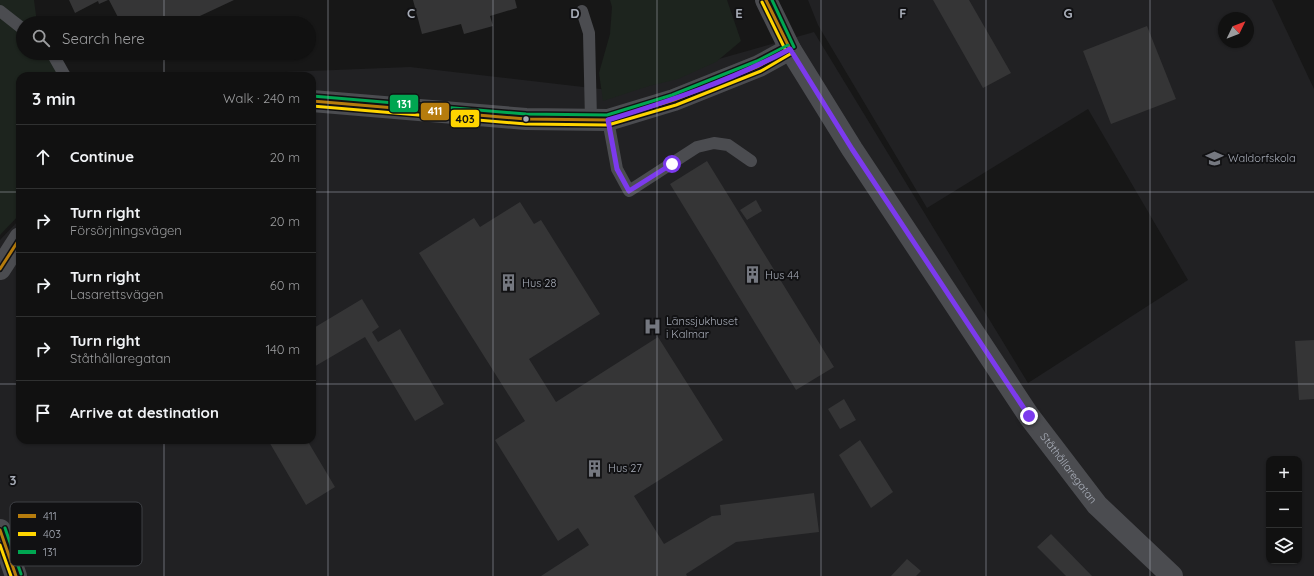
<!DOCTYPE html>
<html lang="en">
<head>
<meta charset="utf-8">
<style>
  :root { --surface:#111; --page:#1a1a1a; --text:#f1f3f6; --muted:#9c9d9f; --line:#303131 }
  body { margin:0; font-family:Quicksand,sans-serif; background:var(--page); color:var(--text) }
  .controls { position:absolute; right:12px; bottom:12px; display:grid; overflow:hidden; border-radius:8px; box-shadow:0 1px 3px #0004 }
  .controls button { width:36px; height:36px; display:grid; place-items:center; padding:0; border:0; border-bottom:1px solid var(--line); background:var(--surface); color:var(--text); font:20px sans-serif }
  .compass { position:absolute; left:1218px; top:12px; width:36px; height:36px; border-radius:50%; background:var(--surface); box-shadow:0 1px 3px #0004; rotate:47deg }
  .stop { position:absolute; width:12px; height:12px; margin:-9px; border:3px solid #7c3aed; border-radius:50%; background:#fff }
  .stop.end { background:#7c3aed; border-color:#fff; box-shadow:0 1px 4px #0008 }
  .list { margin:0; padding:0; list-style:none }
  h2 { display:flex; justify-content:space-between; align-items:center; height:52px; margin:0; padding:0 16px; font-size:17px }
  h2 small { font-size:13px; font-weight:400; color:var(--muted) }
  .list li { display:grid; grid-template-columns:26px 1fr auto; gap:12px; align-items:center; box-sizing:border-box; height:64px; padding:0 16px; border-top:1px solid var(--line) }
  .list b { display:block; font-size:15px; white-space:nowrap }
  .list p { margin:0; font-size:13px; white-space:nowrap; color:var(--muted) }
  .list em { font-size:13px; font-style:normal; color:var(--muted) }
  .icon { flex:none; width:22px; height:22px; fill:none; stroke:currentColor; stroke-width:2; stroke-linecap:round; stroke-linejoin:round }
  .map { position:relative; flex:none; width:1314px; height:576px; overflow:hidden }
  .search { position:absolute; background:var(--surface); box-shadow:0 1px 3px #0004; left:16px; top:16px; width:300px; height:44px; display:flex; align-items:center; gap:10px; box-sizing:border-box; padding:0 14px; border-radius:22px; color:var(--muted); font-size:15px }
  .panel { position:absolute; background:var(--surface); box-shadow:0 1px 3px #0004; left:16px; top:72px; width:300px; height:372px; border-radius:12px }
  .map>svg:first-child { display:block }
  .built { fill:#212123; fill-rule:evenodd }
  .green { fill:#1d241e }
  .building { fill:#353536 }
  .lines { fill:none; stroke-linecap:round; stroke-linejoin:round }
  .service { stroke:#4b4c50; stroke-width:12 }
  .minor { stroke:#4b4c50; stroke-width:22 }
  .bus-1-casing { stroke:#111113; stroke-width:6 }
  .bus-2-casing { stroke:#111113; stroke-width:6 }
  .bus-3-casing { stroke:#111113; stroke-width:6 }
  .bus-1 { stroke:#b67c0d; stroke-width:3 }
  .bus-2 { stroke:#ffd500; stroke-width:3 }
  .bus-3 { stroke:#00a651; stroke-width:3 }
  .route { stroke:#7c3aed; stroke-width:5 }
  .grid { fill:none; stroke:#a8adb8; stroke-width:1; stroke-opacity:0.55 }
  .bus-dot { fill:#a8adb8; stroke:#111113; stroke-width:1.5 }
  .labels { text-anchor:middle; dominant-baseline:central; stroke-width:4; stroke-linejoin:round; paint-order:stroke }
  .poi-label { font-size:11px; fill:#a8adb8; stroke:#111113; text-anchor:start }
  .street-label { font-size:11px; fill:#a8adb8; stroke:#111113 }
  .key { fill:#111113; stroke:#3e4045; stroke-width:1 }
  .key-label { font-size:11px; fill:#a8adb8 }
  .grid-label { font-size:13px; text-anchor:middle; font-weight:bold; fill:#a8adb8; stroke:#111113; stroke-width:4; stroke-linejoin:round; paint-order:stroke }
  .line-badge { stroke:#111113; stroke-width:1.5 }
  .badge-label { font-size:11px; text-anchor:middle; font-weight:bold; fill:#fff }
  .pale-badge-label { font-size:11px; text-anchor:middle; font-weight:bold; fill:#111 }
</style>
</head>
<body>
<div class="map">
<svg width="1314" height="576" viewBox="0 0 1314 576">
  <rect width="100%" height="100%" fill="#171717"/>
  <path class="built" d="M808,0h464l42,89v487h-1314v-336l20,-21v221h292v-364h-82l6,-2 174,-7 199,23 205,-58 214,351 160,-103 -100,-171 -161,99 -109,-183zM1224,18h24v24h-24zM1269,459h30v102h-30z"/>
  <path class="green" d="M0,0h34l3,23h-14v30h26l11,23h-40v138l-20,21z
    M610,0h117l14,41 -25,21 -38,17 -29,7 -46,15 -4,-28 11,-39 2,-27z"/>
  <path class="building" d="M69,0h39l-9,4 -1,-3 -23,12z
    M109,0h125l-49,23h-64z
    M413,0h102l2,8 -27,8 3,10 -29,8 -3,-10 -39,10z
    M933,0h36l42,73 -28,15z
    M1147,26l29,73 -65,25 -28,-73z
    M707,161l127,206 -38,23 -126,-206z
    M756,200l6,11 -15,9 -7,-10z
    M520,202l14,22 7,-4 59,94 -71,45 27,43 102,-65 65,103 -89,56 30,48 48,-28 9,-1 -1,-10 94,-12 5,39 -83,10 -50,32 1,2h-146l48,-31 -11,-17 -20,13 -63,-101 30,-19 -106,-168 55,-35 6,9z
    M362,299l17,28 -7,5 6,10 22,-13 44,75 -29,17 -50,-84 -53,31v-39z
    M1314,340v59l-15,1 -4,-59z
    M844,399l12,21 -16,9 -12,-20z
    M268,440h39l28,47 -29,18z
    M860,440l33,52 -22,16 -32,-53z
    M1051,534l41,42h-26l-29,-29z
    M907,559l14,12 -5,5h-25z"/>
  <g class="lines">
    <path class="service" d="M0,11l23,18
      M582,11l7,22 2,87
      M52,53l13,23
      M608,120l9,49 12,22 68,-44 17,-4 14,2 23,16"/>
    <g class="minor">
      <path id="s1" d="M766,0l24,49 62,100 177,267 68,89 75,71"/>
      <path d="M312,101l214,18 82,1 66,-20 85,-34 31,-17"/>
      <path d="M0,269l20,-31"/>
      <path d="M0,530l16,46"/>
    </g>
    <defs>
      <path id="bus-1" d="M766,0l24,49
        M312,101l214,18 82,1 66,-20 85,-34 31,-17
        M0,269l20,-31
        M0,530l16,46"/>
      <path id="bus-2" d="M762,2l24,49
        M312,106l214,18 82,1 68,-20 85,-34 31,-18
        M0,545l11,31"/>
      <path id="bus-3" d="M772,0l22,47
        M312,96l214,18 81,1 65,-20 85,-34 31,-16
        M5,528l16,46"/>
    </defs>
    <use href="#bus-1" class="bus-1-casing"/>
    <use href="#bus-2" class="bus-2-casing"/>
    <use href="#bus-3" class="bus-3-casing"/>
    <use href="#bus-1" class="bus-1"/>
    <use href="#bus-2" class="bus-2"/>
    <use href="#bus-3" class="bus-3"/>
  </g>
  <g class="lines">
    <path class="route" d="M672,164l-43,27 -12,-22 -9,-49c62,-19 124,-40 182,-71l62,100 177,267"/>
  </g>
  <path class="grid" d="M164,0v23M328,0v576M493,0v576M657,0v576M821,0v576M986,0v576M1150,0v576M164,53v23M0,192h20M312,192h1002M0,384h20M312,384h1002M164,440v136"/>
  <defs>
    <symbol id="school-bare" viewBox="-9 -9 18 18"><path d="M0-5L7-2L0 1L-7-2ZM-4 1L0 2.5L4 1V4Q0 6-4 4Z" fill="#757880" stroke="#111113" stroke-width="2.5" paint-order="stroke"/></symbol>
    <symbol id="building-bare" viewBox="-9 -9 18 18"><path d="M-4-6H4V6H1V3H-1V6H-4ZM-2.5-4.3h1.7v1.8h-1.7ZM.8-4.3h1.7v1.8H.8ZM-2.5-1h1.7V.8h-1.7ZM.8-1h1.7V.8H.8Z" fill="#757880" stroke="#111113" stroke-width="2.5" paint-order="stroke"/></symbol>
    <symbol id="hospital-bare" viewBox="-9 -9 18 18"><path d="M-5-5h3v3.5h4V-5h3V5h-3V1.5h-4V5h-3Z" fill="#757880" stroke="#111113" stroke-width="2.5" paint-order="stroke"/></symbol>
  </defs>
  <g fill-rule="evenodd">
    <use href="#school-bare" x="1202" y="146" width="25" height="25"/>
    <use href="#building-bare" x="740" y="262" width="25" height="25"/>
    <use href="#building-bare" x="496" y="270" width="25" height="25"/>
    <use href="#hospital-bare" x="640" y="314" width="25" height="25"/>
    <use href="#building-bare" x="582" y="456" width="25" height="25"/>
  </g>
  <circle class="bus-dot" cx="526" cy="119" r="3.5"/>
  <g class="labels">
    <g class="poi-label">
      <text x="1228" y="158">Waldorfskola</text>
      <text x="765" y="275">Hus 44</text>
      <text x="522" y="283">Hus 28</text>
      <text x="666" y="321">Länssjukhuset<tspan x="666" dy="13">i Kalmar</tspan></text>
      <text x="608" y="468">Hus 27</text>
    </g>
    <g class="street-label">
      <text stroke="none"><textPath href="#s1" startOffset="558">Ståthållaregatan</textPath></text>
    </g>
  </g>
  <rect x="10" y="502" width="132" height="64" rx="6" class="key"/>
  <rect x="18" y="514" width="18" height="4" fill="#b67c0d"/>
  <rect x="18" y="532" width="18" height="4" fill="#ffd500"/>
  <rect x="18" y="550" width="18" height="4" fill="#00a651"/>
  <g class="key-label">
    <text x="43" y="520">411</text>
    <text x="43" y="538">403</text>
    <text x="43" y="556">131</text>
  </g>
  <g class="grid-label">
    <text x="411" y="18">C</text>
    <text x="575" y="18">D</text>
    <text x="739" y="18">E</text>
    <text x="903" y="18">F</text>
    <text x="1068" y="18">G</text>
    <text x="13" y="485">3</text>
  </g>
  <g class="line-badge">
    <rect x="389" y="94" width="30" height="19" rx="4" fill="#00a651"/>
    <rect x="420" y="102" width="30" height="19" rx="4" fill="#b67c0d"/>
    <rect x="450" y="109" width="30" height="19" rx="4" fill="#ffd500"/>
  </g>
  <g class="badge-label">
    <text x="404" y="108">131</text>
    <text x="435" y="115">411</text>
  </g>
  <g class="pale-badge-label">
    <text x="465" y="123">403</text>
  </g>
</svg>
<div class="controls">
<button>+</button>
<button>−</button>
<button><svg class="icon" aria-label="layers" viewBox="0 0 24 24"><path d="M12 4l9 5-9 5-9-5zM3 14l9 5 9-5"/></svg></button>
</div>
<svg class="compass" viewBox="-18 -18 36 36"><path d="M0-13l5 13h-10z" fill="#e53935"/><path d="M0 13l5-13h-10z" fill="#9c9d9f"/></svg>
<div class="stop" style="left:672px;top:164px"></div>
<div class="stop end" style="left:1029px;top:416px"></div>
<div class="search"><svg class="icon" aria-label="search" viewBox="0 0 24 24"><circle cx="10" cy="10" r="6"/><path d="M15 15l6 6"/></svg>Search here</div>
<section class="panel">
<h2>3 min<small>Walk · 240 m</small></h2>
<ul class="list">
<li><svg class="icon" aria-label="ahead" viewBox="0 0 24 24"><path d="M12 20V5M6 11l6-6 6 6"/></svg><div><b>Continue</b></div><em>20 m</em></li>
<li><svg class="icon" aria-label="right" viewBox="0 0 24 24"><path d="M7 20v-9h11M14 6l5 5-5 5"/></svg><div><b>Turn right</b><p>Försörjningsvägen</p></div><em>20 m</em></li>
<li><svg class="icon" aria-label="right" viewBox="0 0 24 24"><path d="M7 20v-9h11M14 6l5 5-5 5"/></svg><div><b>Turn right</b><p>Lasarettsvägen</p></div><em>60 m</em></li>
<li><svg class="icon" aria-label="right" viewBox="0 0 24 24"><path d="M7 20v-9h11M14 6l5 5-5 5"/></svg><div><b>Turn right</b><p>Ståthållaregatan</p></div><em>140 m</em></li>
<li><svg class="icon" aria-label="arrive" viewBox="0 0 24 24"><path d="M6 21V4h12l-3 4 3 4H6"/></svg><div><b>Arrive at destination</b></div></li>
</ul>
</section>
</div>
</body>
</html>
